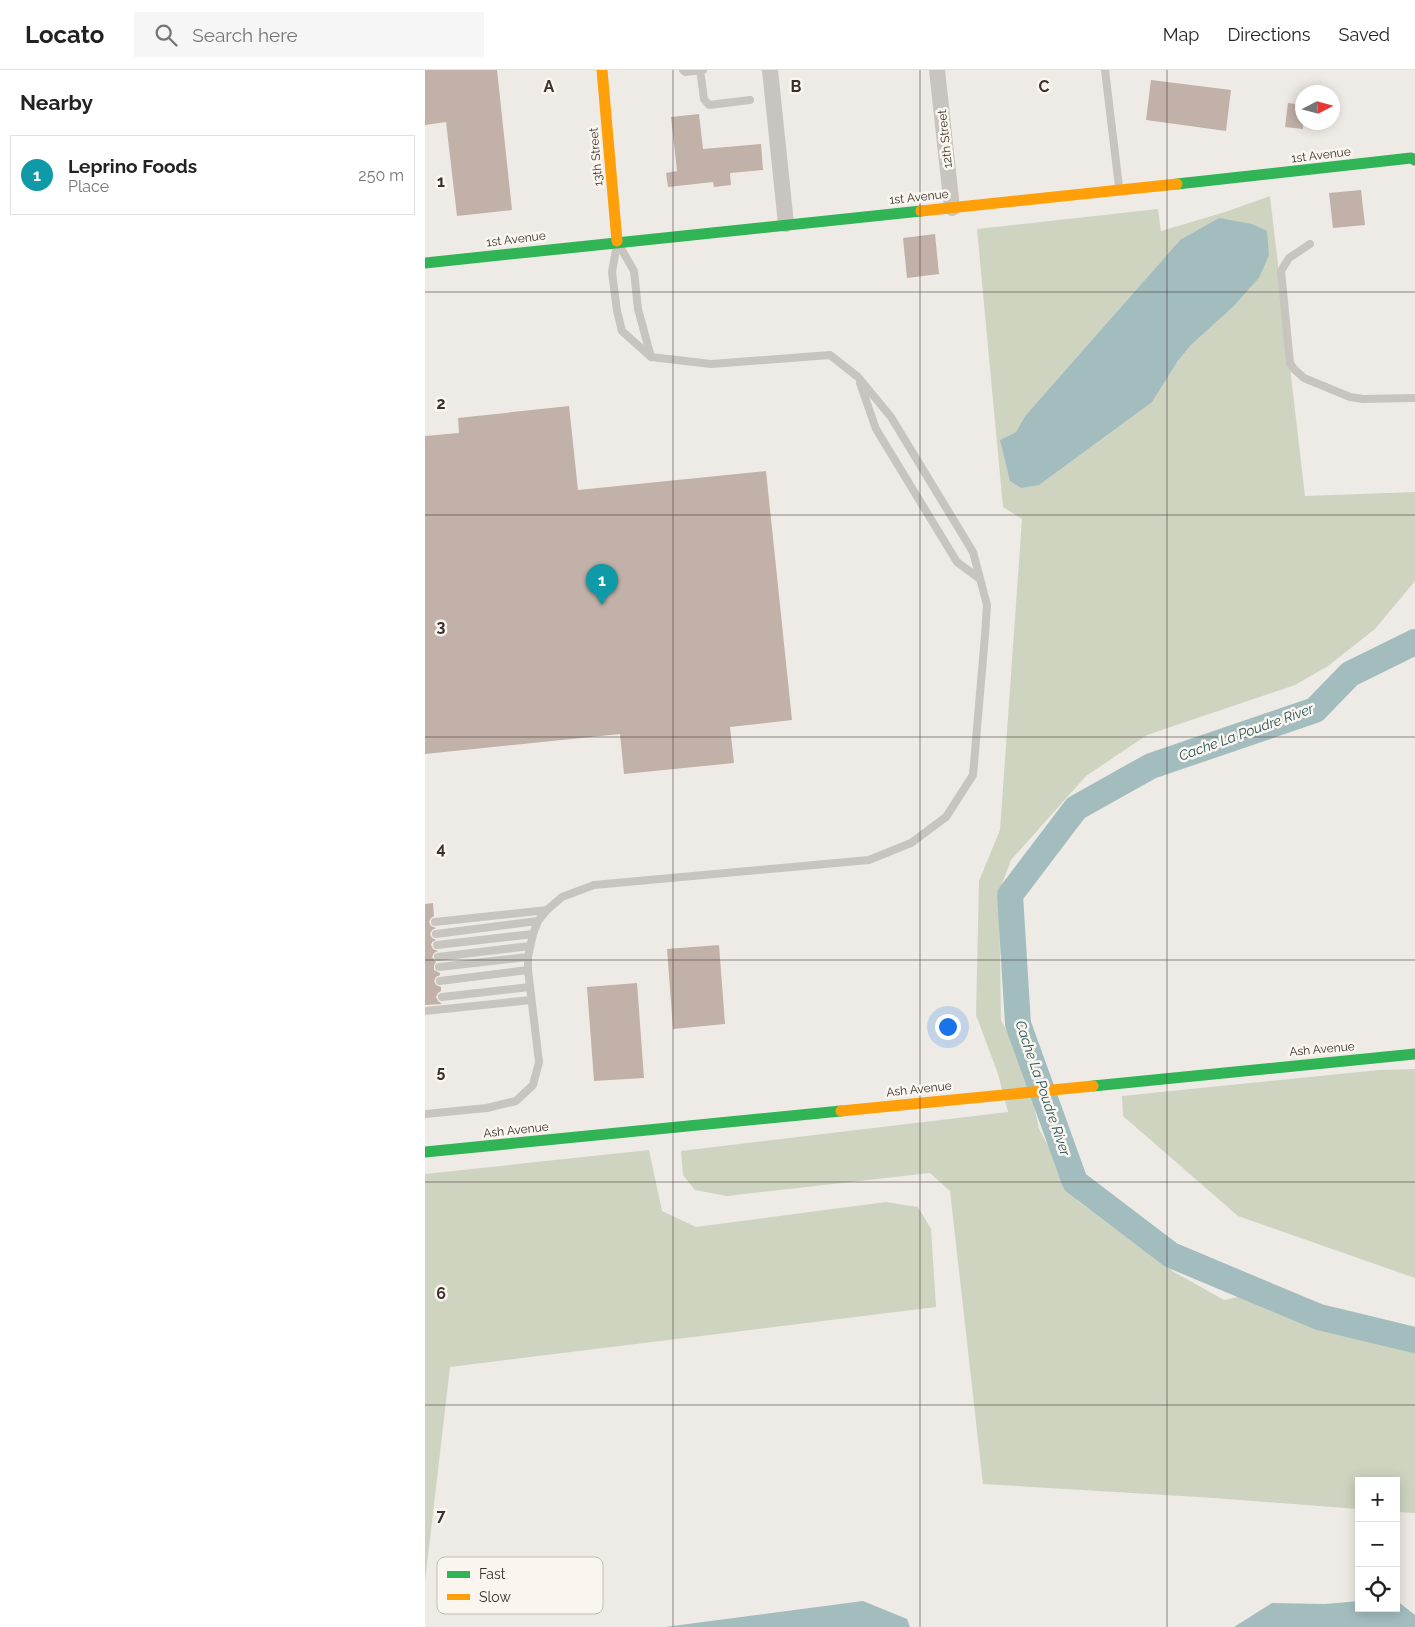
<!DOCTYPE html>
<html lang="en">
<head>
<meta charset="utf-8">
<style>
  :root { --surface:#fff; --page:#f6f6f6; --text:#222; --muted:#767676; --line:#e0e0e0; --accent:#1a73e8 }
  body { margin:0; font-family:Raleway,sans-serif; background:var(--page); color:var(--text) }
  .controls { position:absolute; right:15px; bottom:15px; display:grid; overflow:hidden; border-radius:0px; box-shadow:0 2px 12px #0003 }
  .controls button { width:45px; height:45px; display:grid; place-items:center; padding:0; border:0; border-bottom:1px solid var(--line); background:var(--surface); color:var(--text); font:25px sans-serif }
  .compass { position:absolute; left:870px; top:15px; width:45px; height:45px; border-radius:50%; background:var(--surface); box-shadow:0 2px 12px #0003; rotate:84deg }
  .you { position:absolute; left:522px; top:956px; width:18px; height:18px; margin:-12px; border:4px solid #fff; border-radius:50%; background:#1a73e8; box-shadow:0 0 0 8px #1a73e833 }
  .badge { display:grid; place-items:center; width:32px; height:32px; border-radius:50%; background:var(--accent); color:#fff; font-size:16px; font-weight:700 }
  .pin { position:absolute; translate:-50% -41px; filter:drop-shadow(0 1px 2px #0008) }
  .pin::after { content:''; position:absolute; top:26px; width:18px; height:15px; background:inherit; clip-path:polygon(0 0,100% 0,50% 100%) }
  .list { margin:0; padding:0; list-style:none }
  h2 { display:flex; justify-content:space-between; align-items:center; height:65px; margin:0; padding:0 20px; font-size:21px }
  h2 small { font-size:16px; font-weight:400; color:var(--muted) }
  .list li { display:grid; grid-template-columns:32px 1fr auto; gap:15px; align-items:center; box-sizing:border-box; height:80px; margin:0 10px 10px; padding:0 10px; border:1px solid var(--line); border-radius:0px }
  .list b { display:block; font-size:19px; white-space:nowrap }
  .list p { margin:0; font-size:16px; white-space:nowrap; color:var(--muted) }
  .list em { font-size:16px; font-style:normal; color:var(--muted) }
  .icon { flex:none; width:28px; height:28px; fill:none; stroke:currentColor; stroke-width:2; stroke-linecap:round; stroke-linejoin:round }
  .map { position:relative; flex:none; width:990px; height:1557px; overflow:hidden }
  header { display:flex; align-items:center; gap:30px; box-sizing:border-box; height:70px; padding:0 25px; background:var(--surface); border-bottom:1px solid var(--line) }
  header strong { font-size:24px }
  nav { display:flex; gap:28px; margin-inline-start:auto; font-size:18px }
  .search { width:350px; height:45px; background:var(--page); display:flex; align-items:center; gap:12px; box-sizing:border-box; padding:0 18px; border-radius:0px; color:var(--muted); font-size:19px }
  main { display:flex }
  aside { flex:1; background:var(--surface) }
  .map>svg:first-child { display:block }
  .green { fill:#cfd4c1; fill-rule:evenodd }
  .water { fill:#a3bdbf }
  .lines { fill:none; stroke-linecap:round; stroke-linejoin:round }
  .river { stroke:#a3bdbf; stroke-width:26 }
  .building { fill:#c1b1a9 }
  .lane { stroke:#c8c4bf; stroke-width:8 }
  .street { stroke:#c8c4bf; stroke-width:16 }
  .fast { stroke:#30b455; stroke-width:11 }
  .slow { stroke:#ff9f0a; stroke-width:11 }
  .grid { fill:none; stroke:#3a312c; stroke-width:1; stroke-opacity:0.55 }
  .labels { text-anchor:middle; dominant-baseline:central; stroke-width:5; stroke-linejoin:round; paint-order:stroke }
  .street-label { font-size:12px; fill:#3a312c; stroke:#faf6ef }
  .water-label { font-size:14px; font-style:italic; fill:#245259; stroke:#faf6ef }
  .key { fill:#faf6ef; stroke:#c0bbb4; stroke-width:1 }
  .key-label { font-size:14px; fill:#3a312c }
  .grid-label { font-size:16px; text-anchor:middle; font-weight:bold; fill:#3a312c; stroke:#faf6ef; stroke-width:5; stroke-linejoin:round; paint-order:stroke }
</style>
</head>
<body>
<header>
<strong>Locato</strong>
<div class="search"><svg class="icon" aria-label="search" viewBox="0 0 24 24"><circle cx="10" cy="10" r="6"/><path d="M15 15l6 6"/></svg>Search here</div>
<nav><a>Map</a><a>Directions</a><a>Saved</a></nav>
</header>
<main>
<aside>
<h2>Nearby<small></small></h2>
<ul class="list">
<li><span class="badge" style="background:#0f9aa8">1</span><div><b>Leprino Foods</b><p>Place</p></div><em>250 m</em></li>
</ul>
</aside>
<div class="map">
<svg width="990" height="1557" viewBox="0 0 990 1557">
  <rect width="100%" height="100%" fill="#eeebe6"/>
  <path class="green" d="M845,126l35,300 110,-4v89l-40,48 -47,37 -33,19 -148,50 -61,41 -75,84 -12,32 2,128 26,51 12,58 39,72 96,71 50,28 18,-4 83,29 90,21v167l-19,-1v-31h-37v28l-145,-11 -231,-14 -33,-293 -20,-18 -203,23 -32,-6 -12,-15 -2,-24 327,-39 -10,-38 -22,-59 3,-134 21,-51 22,-311 -19,-12 -26,-278 181,-20 3,22 64,-19zM755,170l79,38 -25,28 -43,39 -14,17 -177,78 16,-8 9,-16z
    M990,999v209l-177,-62 -115,-100 -1,-20 257,-26z
    M224,1080l13,61 34,16 190,-25 32,5 13,22 5,78 -486,60 -25,215v-408z"/>
  <path class="water" d="M794,148l33,6 15,7 2,24 -10,23 -25,28 -43,39 -14,17 -25,40 -113,83 -18,3 -11,-7 -10,-41 16,-8 9,-16 155,-176z
    M971,1530l19,15v12h-181l38,-24 53,1 34,-3v7h37z
    M438,1531l44,18 3,8h-245z"/>
  <g class="lines">
    <path class="river" d="M990,572l-65,32 -35,36 -164,56 -75,42 -66,87 8,129 57,158 96,73 148,62 96,23"/>
  </g>
  <path class="building" d="M0,0h72l15,140 -55,6 -11,-94 -21,3z
    M726,10l80,10 -5,41 -80,-11z
    M863,33l15,2v24l-18,-2z
    M274,44l4,35 58,-5 2,26 -33,3 1,12 -17,2 -1,-5 -45,5 -2,-14 11,-2 -6,-54z
    M936,120l4,35 -32,3 -4,-35z
    M510,164l4,40 -32,4 -4,-40z
    M144,336l9,84 188,-19 26,249 -62,7 4,36 -110,11 -4,-40 -195,20v-318l34,-3 -1,-15z
    M8,833l1,13 -3,2 -2,4 2,4 5,2 -4,2 -2,4 2,4 4,2 -4,2 -1,3 2,4 5,2 -4,2 -2,4 4,5 -2,3v5l6,3v2l-4,2 -2,4 2,4 5,2v4l-3,2 -2,4 2,4 4,3 -17,1v-101z
    M294,875l6,79 -52,5 -6,-80z
    M212,913l7,95 -50,3 -7,-94z"/>
  <g class="lines">
    <path class="lane" d="M258,0l2,2 18,-2
      M275,0l4,29 5,6 41,-5
      M680,0l14,117
      M885,174l-21,14 -8,13 9,92 4,6 10,9 46,19 13,2 52,-1
      M194,175l15,26 4,38 13,48
      M435,313l16,46 81,133 23,17
      M10,852l112,-12
      M11,864l102,-13
      M12,875l96,-11
      M13,887l92,-11
      M14,897l89,-10
      M15,911l88,-11
      M17,927l88,-10
      M0,941l106,-11
      M0,1044l62,-6 29,-7 17,-16 6,-23 -11,-92v-13l5,-23 5,-13 9,-11 15,-13 32,-12 275,-25 42,-17 35,-26 27,-42 12,-140 2,-30 -14,-53 -82,-135 -33,-40 -28,-22 -119,9 -60,-7 -29,-26 -5,-20 -5,-39 5,-28"/>
    <path class="street" d="M345,0l16,154
      M512,0l15,138"/>
    <path class="fast" d="M752,114l234,-26 4,2
      M0,193l496,-52
      M668,1016l322,-32
      M0,1082l416,-41"/>
    <path class="slow" d="M177,0l15,171
      M496,141l256,-27
      M416,1041l252,-25"/>
  </g>
  <path class="grid" d="M248,0v1557M495,0v1557M742,0v1557M0,222h990M0,445h990M0,667h990M0,890h990M0,1112h990M0,1335h990"/>
  <g class="labels">
    <g class="street-label">
      <text transform="translate(520 69) rotate(-96)">12th Street</text>
      <text transform="translate(896 85) rotate(-7)">1st Avenue</text>
      <text transform="translate(171 87) rotate(-95)">13th Street</text>
      <text transform="translate(494 127) rotate(-6)">1st Avenue</text>
      <text transform="translate(91 169) rotate(-7)">1st Avenue</text>
      <text transform="translate(897 979) rotate(-5)">Ash Avenue</text>
      <text transform="translate(494 1019) rotate(-6)">Ash Avenue</text>
      <text transform="translate(91 1060) rotate(-6)">Ash Avenue</text>
    </g>
    <g class="water-label">
      <text transform="translate(821 662) rotate(-20)">Cache La Poudre River</text>
      <text transform="translate(618 1018) rotate(71)">Cache La Poudre River</text>
    </g>
  </g>
  <rect x="12" y="1487" width="166" height="57" rx="8" class="key"/>
  <rect x="22" y="1501" width="23" height="7" fill="#30b455"/>
  <rect x="22" y="1524" width="23" height="6" fill="#ff9f0a"/>
  <g class="key-label">
    <text x="54" y="1509">Fast</text>
    <text x="54" y="1532">Slow</text>
  </g>
  <g class="grid-label">
    <text x="124" y="22">A</text>
    <text x="371" y="22">B</text>
    <text x="619" y="22">C</text>
    <text x="16" y="117">1</text>
    <text x="16" y="339">2</text>
    <text x="16" y="562">3</text>
    <text x="16" y="784">4</text>
    <text x="16" y="1007">5</text>
    <text x="16" y="1229">6</text>
    <text x="16" y="1451">7</text>
  </g>
</svg>
<div class="controls">
<button>+</button>
<button>−</button>
<button><svg class="icon" aria-label="locate" viewBox="0 0 24 24"><circle cx="12" cy="12" r="6"/><path d="M12 2v4M12 18v4M2 12h4M18 12h4"/></svg></button>
</div>
<svg class="compass" viewBox="-18 -18 36 36"><path d="M0-13l5 13h-10z" fill="#e53935"/><path d="M0 13l5-13h-10z" fill="#767676"/></svg>
<div class="you"></div>
<div class="pin badge" style="left:177px;top:535px;background:#0f9aa8">1</div>
</div>
</main>
</body>
</html>
